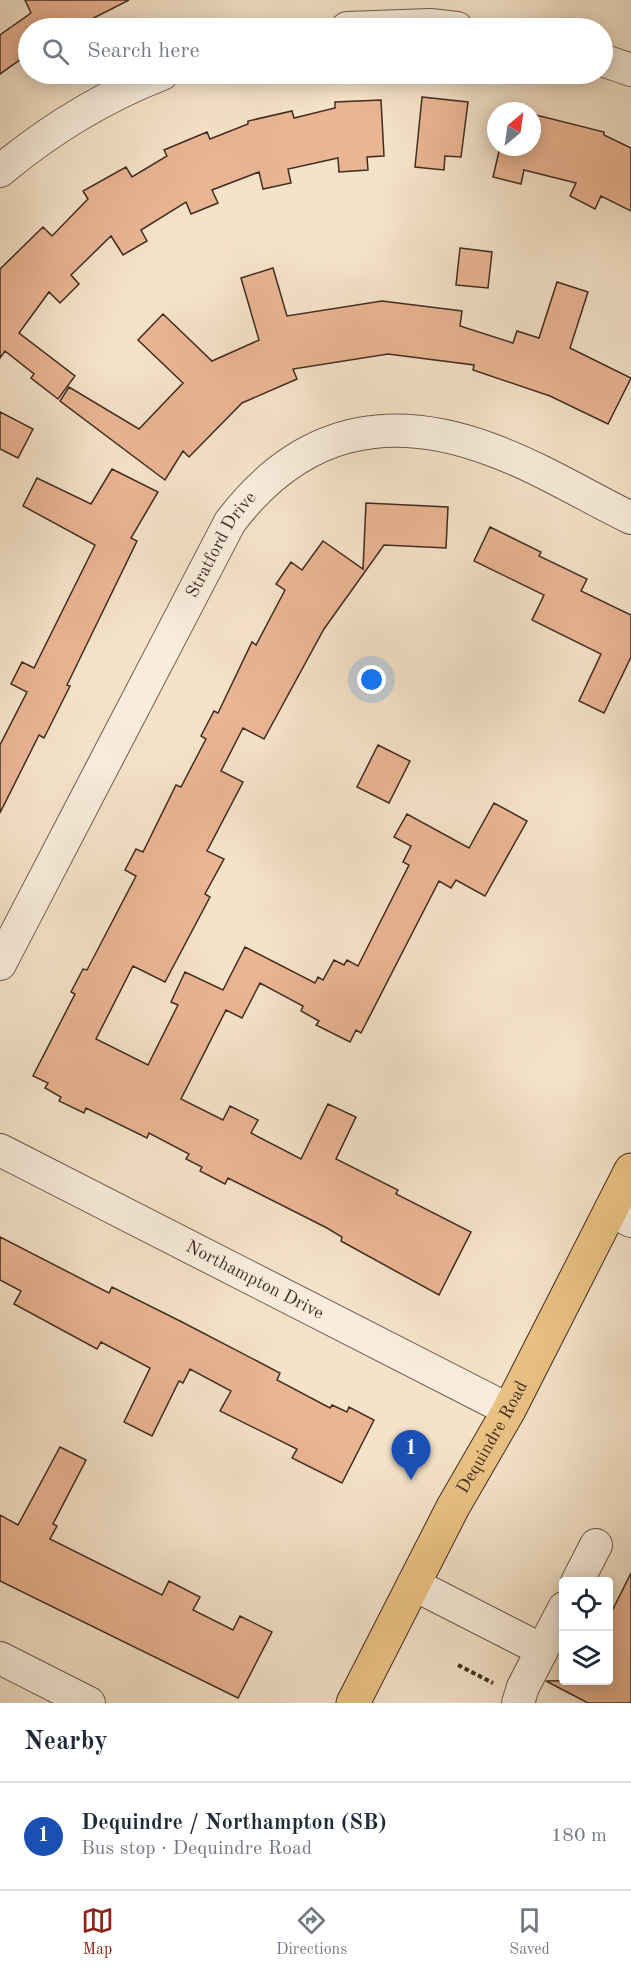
<!DOCTYPE html>
<html lang="en">
<head>
<meta charset="utf-8">
<style>
  :root { --surface:#fff; --page:#f6f6f7; --text:#1f2937; --muted:#747a83; --line:#e0e1e3; --accent:#8f2418 }
  body { margin:0; font-family:"Old Standard TT",serif; background:var(--page); color:var(--text) }
  .controls { position:absolute; right:18px; bottom:18px; display:grid; overflow:hidden; border-radius:6px; box-shadow:0 3px 15px #0003 }
  .controls button { width:54px; height:54px; display:grid; place-items:center; padding:0; border:0; border-bottom:2px solid var(--line); background:var(--surface); color:var(--text); font:30px sans-serif }
  .compass { position:absolute; left:487px; top:102px; width:54px; height:54px; border-radius:50%; background:var(--surface); box-shadow:0 3px 15px #0003; rotate:29deg }
  .you { position:absolute; left:372px; top:680px; width:21px; height:21px; margin:-15px; border:4px solid #fff; border-radius:50%; background:#1a73e8; box-shadow:0 0 0 9px #1a73e833 }
  .badge { display:grid; place-items:center; width:39px; height:39px; border-radius:50%; background:var(--accent); color:#fff; font-size:20px; font-weight:700 }
  .pin { position:absolute; translate:-50% -50px; filter:drop-shadow(0 2px 3px #0008) }
  .pin::after { content:''; position:absolute; top:32px; width:21px; height:18px; background:inherit; clip-path:polygon(0 0,100% 0,50% 100%) }
  .list { margin:0; padding:0; list-style:none }
  h2 { display:flex; justify-content:space-between; align-items:center; height:78px; margin:0; padding:0 24px; font-size:26px }
  h2 small { font-size:20px; font-weight:400; color:var(--muted) }
  .list li { display:grid; grid-template-columns:39px 1fr auto; gap:18px; align-items:center; box-sizing:border-box; height:108px; padding:0 24px; border-top:2px solid var(--line) }
  .list b { display:block; font-size:22px; white-space:nowrap }
  .list p { margin:0; font-size:20px; white-space:nowrap; color:var(--muted) }
  .list em { font-size:20px; font-style:normal; color:var(--muted) }
  .icon { flex:none; width:33px; height:33px; fill:none; stroke:currentColor; stroke-width:2; stroke-linecap:round; stroke-linejoin:round }
  .map { position:relative; flex:none; width:631px; height:1703px; overflow:hidden }
  .search { position:absolute; background:var(--surface); box-shadow:0 3px 15px #0003; left:18px; right:18px; top:18px; height:66px; display:flex; align-items:center; gap:15px; box-sizing:border-box; padding:0 21px; border-radius:33px; color:var(--muted); font-size:22px }
  .sheet { height:186px; background:var(--surface) }
  nav { display:flex; justify-content:space-around; align-items:center; box-sizing:border-box; height:84px; border-top:2px solid var(--line); background:var(--surface); font-size:16px; color:var(--muted) }
  nav a { display:grid; justify-items:center; gap:3px }
  nav .on { color:var(--accent) }
  .map>svg:first-child { display:block }
  .building { fill:#eab593; stroke:#412c22; stroke-width:1.5 }
  .lines { fill:none; stroke-linecap:round; stroke-linejoin:round }
  .minor-casing { stroke:#6e5a4c; stroke-width:34 }
  .major-casing { stroke:#412c22; stroke-width:35 }
  .path { stroke:#412c22; stroke-width:4; stroke-dasharray:4.5 3; stroke-linecap:butt }
  .minor { stroke:#f8eddc; stroke-width:32 }
  .major { stroke:#eac284; stroke-width:33 }
  .labels { text-anchor:middle; dominant-baseline:central; stroke-width:5; stroke-linejoin:round; paint-order:stroke }
  .street-label { font-size:18px; fill:#412c22; stroke:#f8eddc }
</style>
</head>
<body>
<div class="map">
<svg width="631" height="1703" viewBox="0 0 631 1703">
  <rect width="100%" height="100%" fill="#f5e3c9"/>
  <filter id="stains"><feTurbulence type="fractalNoise" baseFrequency=".00333" numOctaves="4"/><feColorMatrix values="0 0 0 0 .2 0 0 0 0 .09 0 0 0 0 .02 0 0 0 .5 -.17"/></filter>
  <radialGradient id="worn" r=".72"><stop offset=".6" stop-color="#630" stop-opacity="0"/><stop offset="1" stop-color="#630" stop-opacity=".3"/></radialGradient>
  <path class="building" d="M25,0h104l-55,28h-46v26l-28,20v-39l31,-22z
    M422,97l46,5 -7,55 -16,-1 -1,14 -29,-3z
    M381,100l3,56 -17,1 1,13 -29,2 -1,-14 -50,11 3,14 -28,6 -4,-17 -47,18 6,13 -27,11 -5,-12 -45,28 6,11 -24,14 -12,-19 -40,39 8,9 -19,19 -11,-11 -30,41 56,43 -17,23 -27,-21 3,-4 -29,-23 -5,7v-89l43,-42 9,9 36,-37 -5,-8 43,-24 6,10 35,-21 -3,-6 43,-18 3,7 38,-15v-3l44,-10 2,7 41,-10v-6z
    M532,114l72,18v3l27,13v63l-30,-15 -6,13 -25,-13 6,-13 -52,-13 -3,14 -28,-7 7,-30h32z
    M460,248l32,4 -4,36 -32,-3z
    M273,268l14,48 95,-15 80,10 -2,15 53,17 4,-12 22,7 18,-56 31,10 -18,56 61,30 -23,46 -58,-28 -77,-26 1,-5 -86,-11 -95,15 4,10 -55,24 -53,54 -6,-6 -18,29 -105,-79 9,-14 70,42 44,-46 -45,-43 25,-26 49,47 47,-21 -18,-62z
    M0,412l33,17 -15,29 -18,-9z
    M112,469l46,23 -27,46 6,3 -70,144 3,1 -26,52 -5,-3 -39,78v-68l27,-53 -16,-8 11,-22 12,6 61,-123 -72,-39 14,-28 54,26z
    M366,503l82,4 -2,41 -62,-3 -60,84 -60,110 -21,-11 -22,43 22,11 -36,69 17,8 -19,35 5,3 -45,85 -32,-16 -37,73 52,26 30,-60 -7,-3 14,-30 38,18 22,-43 70,36 3,-6 5,3 11,-20 10,5 3,-5 11,6 51,-101 -6,-3 8,-16 -17,-9 13,-23 62,34 25,-45 33,18 -42,75 -29,-16 -5,8 -12,-7 -78,152 -5,-3 -6,12 -34,-17 3,-4 -18,-10 2,-5 -43,-23 -18,35 -16,-8 -45,89 42,21 7,-14 28,14 -7,13 50,26 27,-55 28,13 -20,42 62,31 -2,4 75,38 -32,63 -98,-54 1,-4 -15,-9 -99,-50 -3,6 -25,-13 2,-4 -16,-8 3,-5 -40,-21 -2,5 -61,-30 -2,5 -25,-12 2,-4 -16,-9 3,-5 -15,-7 42,-82 -4,-2 12,-23 4,1 49,-94 -11,-6 11,-21 7,3 33,-67 5,2 25,-48 -5,-3 13,-25 4,2 34,-71 4,3 29,-55 -9,-6 15,-22 11,8 21,-29 40,28z
    M490,527l51,25 -2,4 48,23 -6,12 50,24v42l-27,56 -25,-12 22,-47 -69,-34 12,-25 -70,-34z
    M378,745l32,16 -21,42 -32,-16z
    M0,1237l109,56 3,-6 70,35 98,51 -3,7 53,28 2,-3 15,7 2,-5 25,13 -32,63 -50,-25 5,-9 -77,-38 11,-20 -41,-22 -7,14 -4,-2 -27,55 -28,-14 26,-54 -49,-26 -4,7 -83,-45 7,-13 -21,-11z
    M60,1447l26,13 -33,64 4,2 -7,13 112,56 7,-14 31,16 -7,13 40,20 7,-14 32,16 -34,66 -238,-117v-66l18,10z
    M631,1573v130h-43l-42,-22 63,-1v-63z"/>
  <g class="lines">
    <defs>
      <g id="minor">
        <path d="M347,28l83,-3 27,3"/>
        <path d="M602,60l29,10"/>
        <path d="M0,171c49,-41 103,-74 162,-97"/>
        <path id="s1" d="M0,964l230,-442c69,-91 156,-112 262,-72 47,17 94,46 139,68"/>
        <path id="s2" d="M0,1150l509,260"/>
        <path d="M610,1210l21,11"/>
        <path d="M577,1582l19,-37"/>
        <path d="M413,1584l129,66"/>
        <path d="M0,1658l89,45"/>
        <path d="M518,1703l5,-16 41,-79"/>
      </g>
      <g id="major">
        <path id="s3" d="M353,1703l100,-196 56,-97 122,-240"/>
      </g>
    </defs>
    <use href="#minor" class="minor-casing"/>
    <use href="#major" class="major-casing"/>
    <path class="path" d="M458,1665l35,18"/>
    <use href="#minor" class="minor"/>
    <use href="#major" class="major"/>
  </g>
  <g class="labels">
    <g class="street-label">
      <text stroke="none"><textPath href="#s1" startOffset="474">Stratford Drive</textPath></text>
      <text stroke="none"><textPath href="#s2" startOffset="286">Northampton Drive</textPath></text>
      <text stroke="none"><textPath href="#s3" startOffset="300">Dequindre Road</textPath></text>
    </g>
  </g>
  <rect width="100%" height="100%" filter="url(#stains)"/>
  <rect width="100%" height="100%" fill="url(#worn)"/>
</svg>
<div class="controls">
<button><svg class="icon" aria-label="locate" viewBox="0 0 24 24"><circle cx="12" cy="12" r="6"/><path d="M12 2v4M12 18v4M2 12h4M18 12h4"/></svg></button>
<button><svg class="icon" aria-label="layers" viewBox="0 0 24 24"><path d="M12 4l9 5-9 5-9-5zM3 14l9 5 9-5"/></svg></button>
</div>
<svg class="compass" viewBox="-18 -18 36 36"><path d="M0-13l5 13h-10z" fill="#e53935"/><path d="M0 13l5-13h-10z" fill="#747a83"/></svg>
<div class="you"></div>
<div class="pin badge" style="left:411px;top:1480px;background:#1a4fb4">1</div>
<div class="search"><svg class="icon" aria-label="search" viewBox="0 0 24 24"><circle cx="10" cy="10" r="6"/><path d="M15 15l6 6"/></svg>Search here</div>
</div>
<section class="sheet">
<h2>Nearby<small></small></h2>
<ul class="list">
<li><span class="badge" style="background:#1a4fb4">1</span><div><b>Dequindre / Northampton (SB)</b><p>Bus stop · Dequindre Road</p></div><em>180 m</em></li>
</ul>
</section>
<nav>
<a class="on"><svg class="icon" aria-label="map" viewBox="0 0 24 24"><path d="M3 6l6-2 6 2 6-2v14l-6 2-6-2-6 2zM9 4v14M15 6v14"/></svg>Map</a>
<a><svg class="icon" aria-label="directions" viewBox="0 0 24 24"><path d="M12 3l9 9-9 9-9-9zM9 14v-3h6M13 9l2 2-2 2"/></svg>Directions</a>
<a><svg class="icon" aria-label="saved" viewBox="0 0 24 24"><path d="M7 4h10v16l-5-4-5 4z"/></svg>Saved</a>
</nav>
</body>
</html>
